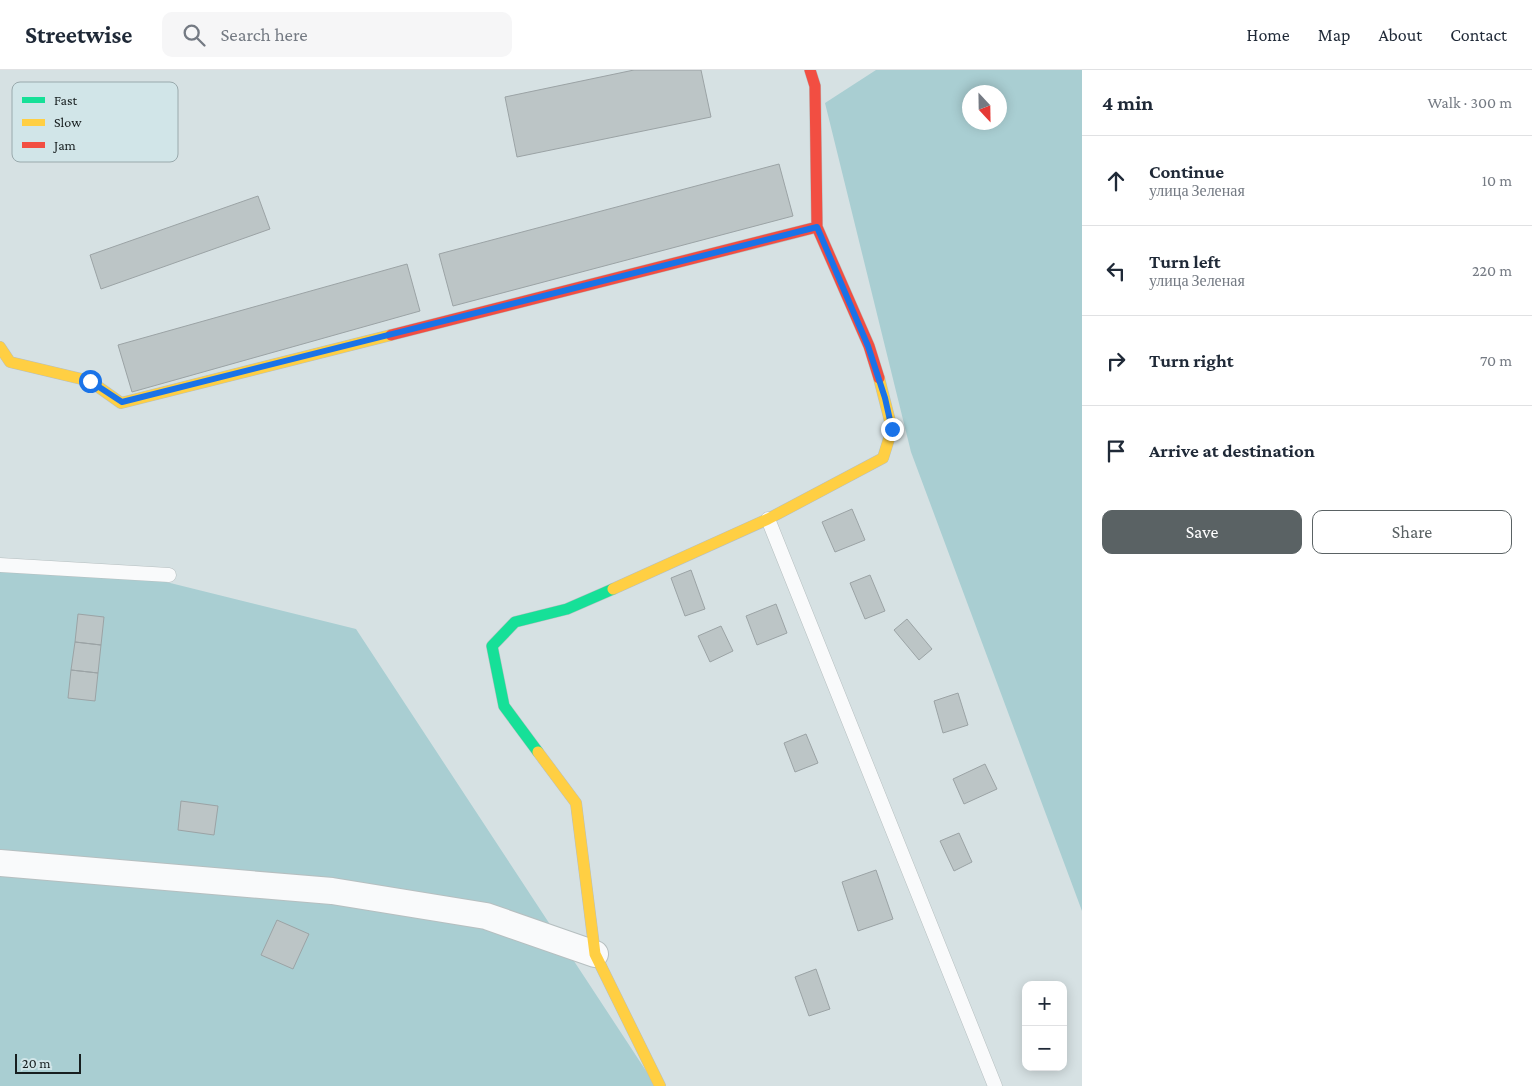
<!DOCTYPE html>
<html lang="en">
<head>
<meta charset="utf-8">
<style>
  :root { --surface:#fff; --page:#f6f6f7; --text:#1f2937; --muted:#747a83; --line:#e0e1e3; --accent:#5a6264 }
  body { margin:0; font-family:"Crimson Pro",serif; background:var(--page); color:var(--text) }
  .controls { position:absolute; right:15px; bottom:15px; display:grid; overflow:hidden; border-radius:10px; box-shadow:0 2px 12px #0003 }
  .controls button { width:45px; height:45px; display:grid; place-items:center; padding:0; border:0; border-bottom:1px solid var(--line); background:var(--surface); color:var(--text); font:25px sans-serif }
  .compass { position:absolute; left:962px; top:15px; width:45px; height:45px; border-radius:50%; background:var(--surface); box-shadow:0 2px 12px #0003; rotate:158deg }
  .scale { position:absolute; left:15px; bottom:12px; width:66px; box-sizing:border-box; padding-left:5px; border:2px solid #171e1f; border-top:0; font-size:14px; line-height:18px; white-space:nowrap; color:#171e1f; -webkit-text-stroke:4px #d1e5e8; paint-order:stroke }
  .stop { position:absolute; width:15px; height:15px; margin:-11px; border:4px solid #1a73e8; border-radius:50%; background:#fff }
  .stop.end { background:#1a73e8; border-color:#fff; box-shadow:0 1px 5px #0008 }
  .list { margin:0; padding:0; list-style:none }
  h2 { display:flex; justify-content:space-between; align-items:center; height:65px; margin:0; padding:0 20px; font-size:21px }
  h2 small { font-size:16px; font-weight:400; color:var(--muted) }
  .list li { display:grid; grid-template-columns:32px 1fr auto; gap:15px; align-items:center; box-sizing:border-box; height:90px; padding:0 20px; border-top:1px solid var(--line) }
  .list b { display:block; font-size:19px; white-space:nowrap }
  .list p { margin:0; font-size:16px; white-space:nowrap; color:var(--muted) }
  .list em { font-size:16px; font-style:normal; color:var(--muted) }
  .actions { display:flex; gap:10px; padding:15px 20px }
  .actions a { flex:1; padding:11px 0; border:1px solid var(--accent); border-radius:10px; text-align:center; font-size:18px; color:var(--accent) }
  .actions .main { background:var(--accent); color:#fff }
  .icon { flex:none; width:28px; height:28px; fill:none; stroke:currentColor; stroke-width:2; stroke-linecap:round; stroke-linejoin:round }
  .map { position:relative; flex:none; width:1082px; height:1016px; overflow:hidden }
  header { display:flex; align-items:center; gap:30px; box-sizing:border-box; height:70px; padding:0 25px; background:var(--surface); border-bottom:1px solid var(--line) }
  header strong { font-size:24px }
  nav { display:flex; gap:28px; margin-inline-start:auto; font-size:18px }
  .search { width:350px; height:45px; background:var(--page); display:flex; align-items:center; gap:12px; box-sizing:border-box; padding:0 18px; border-radius:10px; color:var(--muted); font-size:19px }
  main { display:flex }
  aside { flex:1; background:var(--surface) }
  .map>svg:first-child { display:block }
  .green { fill:#a9ced2; fill-rule:evenodd }
  .building { fill:#bcc5c6; stroke:#9ba3a5 }
  .lines { fill:none; stroke-linecap:round; stroke-linejoin:round }
  .lane-casing { stroke:#b6bfc0; stroke-width:15 }
  .street-casing { stroke:#b6bfc0; stroke-width:28 }
  .fast-casing { stroke:#b6bfc0; stroke-width:12 }
  .slow-casing { stroke:#b6bfc0; stroke-width:12 }
  .jam-casing { stroke:#b6bfc0; stroke-width:12 }
  .lane { stroke:#f9fafb; stroke-width:14 }
  .street { stroke:#f9fafb; stroke-width:26 }
  .fast { stroke:#16e098; stroke-width:11 }
  .slow { stroke:#ffcf43; stroke-width:11 }
  .jam { stroke:#f24e42; stroke-width:11 }
  .route { stroke:#1a73e8; stroke-width:6 }
  .key { fill:#d1e5e8; stroke:#99a9ac; stroke-width:1 }
  .key-label { font-size:14px; fill:#171e1f }
</style>
</head>
<body>
<header>
<strong>Streetwise</strong>
<div class="search"><svg class="icon" aria-label="search" viewBox="0 0 24 24"><circle cx="10" cy="10" r="6"/><path d="M15 15l6 6"/></svg>Search here</div>
<nav><a>Home</a><a>Map</a><a>About</a><a>Contact</a></nav>
</header>
<main>
<div class="map">
<svg width="1082" height="1016" viewBox="0 0 1082 1016">
  <rect width="100%" height="100%" fill="#d6e1e3"/>
  <path class="green" d="M876,0h206v841l-171,-459 -86,-349zM969,22h30v30h-30z
    M0,496l138,9 218,54 300,457h-656z"/>
  <path class="building" d="M634,0h67l10,47 -194,40 -12,-60z
    M779,94l14,52 -340,90 -14,-52z
    M258,126l12,33 -169,60 -11,-34z
    M407,194l13,47 -288,81 -14,-47z
    M852,439l13,31 -30,12 -13,-30z
    M691,500l14,39 -20,7 -14,-38z
    M870,505l15,36 -20,8 -15,-36z
    M776,534l11,29 -30,12 -11,-29z
    M78,544l26,3 -3,28 -26,-3z
    M907,549l25,30 -13,11 -25,-30z
    M721,556l12,25 -23,11 -12,-26z
    M75,572l26,3 -3,28 -27,-3z
    M71,600l27,3 -3,28 -27,-3z
    M958,623l10,32 -25,8 -9,-32z
    M806,664l12,29 -23,9 -11,-29z
    M985,694l12,25 -33,15 -11,-25z
    M181,731l37,5 -4,29 -36,-5z
    M959,763l13,29 -18,9 -14,-30z
    M876,800l17,49 -35,12 -16,-49z
    M277,850l32,14 -16,35 -32,-14z
    M816,899l14,40 -21,7 -14,-39z"/>
  <g class="lines">
    <defs>
      <path id="lane" d="M768,449l227,567
        M0,495l169,10"/>
      <path id="street" d="M0,793l332,28 154,25 109,38"/>
      <path id="fast" d="M538,682l-34,-46 -12,-60 23,-24 52,-13 46,-20"/>
      <path id="slow" d="M0,277l10,15 80,19 31,22 270,-68
        M613,519l155,-70 115,-61 9,-29 -13,-51
        M538,682l38,51 19,151 65,132"/>
      <path id="jam" d="M810,0l5,16 2,141 52,119 10,32
        M391,265l426,-108"/>
    </defs>
    <use href="#lane" class="lane-casing"/>
    <use href="#street" class="street-casing"/>
    <use href="#fast" class="fast-casing"/>
    <use href="#slow" class="slow-casing"/>
    <use href="#jam" class="jam-casing"/>
    <use href="#lane" class="lane"/>
    <use href="#street" class="street"/>
    <use href="#fast" class="fast"/>
    <use href="#slow" class="slow"/>
    <use href="#jam" class="jam"/>
  </g>
  <g class="lines">
    <path class="route" d="M90,311l32,21 695,-175 51,119 17,52 7,31"/>
  </g>
  <rect x="12" y="12" width="166" height="80" rx="8" class="key"/>
  <rect x="22" y="27" width="23" height="6" fill="#16e098"/>
  <rect x="22" y="49" width="23" height="7" fill="#ffcf43"/>
  <rect x="22" y="72" width="23" height="6" fill="#f24e42"/>
  <g class="key-label">
    <text x="54" y="35">Fast</text>
    <text x="54" y="57">Slow</text>
    <text x="54" y="80">Jam</text>
  </g>
</svg>
<div class="controls">
<button>+</button>
<button>−</button>
</div>
<svg class="compass" viewBox="-18 -18 36 36"><path d="M0-13l5 13h-10z" fill="#e53935"/><path d="M0 13l5-13h-10z" fill="#747a83"/></svg>
<div class="scale">20 m</div>
<div class="stop" style="left:90px;top:311px"></div>
<div class="stop end" style="left:892px;top:359px"></div>
</div>
<aside>
<h2>4 min<small>Walk · 300 m</small></h2>
<ul class="list">
<li><svg class="icon" aria-label="ahead" viewBox="0 0 24 24"><path d="M12 20V5M6 11l6-6 6 6"/></svg><div><b>Continue</b><p>улица Зеленая</p></div><em>10 m</em></li>
<li><svg class="icon" aria-label="left" viewBox="0 0 24 24"><path d="M17 20v-9H6M10 6l-5 5 5 5"/></svg><div><b>Turn left</b><p>улица Зеленая</p></div><em>220 m</em></li>
<li><svg class="icon" aria-label="right" viewBox="0 0 24 24"><path d="M7 20v-9h11M14 6l5 5-5 5"/></svg><div><b>Turn right</b></div><em>70 m</em></li>
<li><svg class="icon" aria-label="arrive" viewBox="0 0 24 24"><path d="M6 21V4h12l-3 4 3 4H6"/></svg><div><b>Arrive at destination</b></div></li>
</ul>
<div class="actions"><a class="main">Save</a><a>Share</a></div>
</aside>
</main>
</body>
</html>
